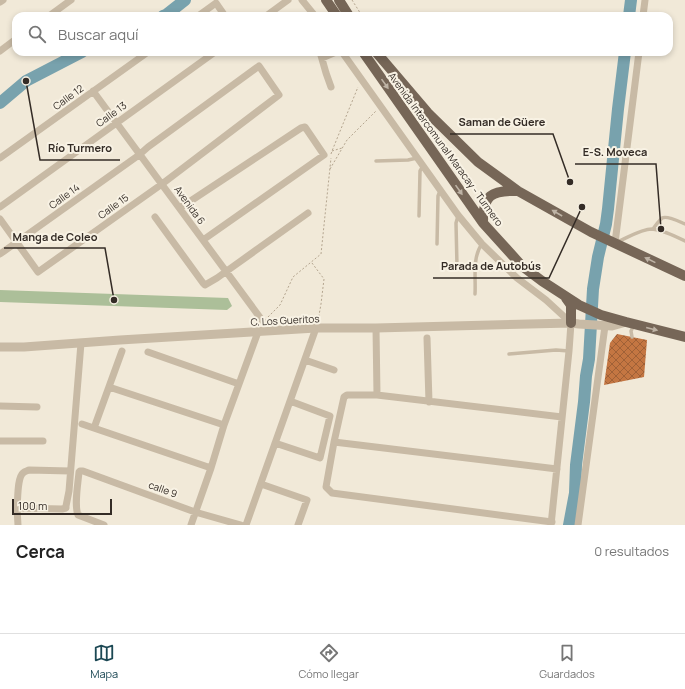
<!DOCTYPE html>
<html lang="es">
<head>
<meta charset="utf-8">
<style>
  :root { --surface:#fff; --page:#f6f6f6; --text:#222; --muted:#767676; --line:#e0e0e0; --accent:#1c4854 }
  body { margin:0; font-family:Manrope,sans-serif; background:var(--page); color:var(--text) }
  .scale { position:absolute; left:12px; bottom:10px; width:100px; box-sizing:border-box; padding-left:4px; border:2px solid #342c26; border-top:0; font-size:11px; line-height:14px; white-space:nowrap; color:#342c26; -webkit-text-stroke:3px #f8f2e4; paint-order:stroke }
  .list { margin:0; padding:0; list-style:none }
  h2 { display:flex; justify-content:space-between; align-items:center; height:52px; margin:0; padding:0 16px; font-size:17px }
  h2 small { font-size:13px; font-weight:400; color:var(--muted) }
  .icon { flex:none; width:22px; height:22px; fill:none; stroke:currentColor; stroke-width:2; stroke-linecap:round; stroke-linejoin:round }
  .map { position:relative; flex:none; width:685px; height:525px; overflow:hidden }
  .search { position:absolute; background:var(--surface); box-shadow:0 2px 6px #0003; left:12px; right:12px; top:12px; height:44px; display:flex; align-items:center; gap:10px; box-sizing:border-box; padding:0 14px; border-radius:12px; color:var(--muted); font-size:15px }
  .sheet { height:108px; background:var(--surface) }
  nav { display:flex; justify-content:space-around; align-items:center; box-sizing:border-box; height:56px; border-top:1px solid var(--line); background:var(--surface); font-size:11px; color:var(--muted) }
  nav a { display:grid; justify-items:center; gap:2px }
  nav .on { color:var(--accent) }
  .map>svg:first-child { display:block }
  .pitch { fill:#acbf99 }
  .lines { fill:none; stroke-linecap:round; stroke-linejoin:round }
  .river { stroke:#78a2ad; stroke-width:12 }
  .building { fill:url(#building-cross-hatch) }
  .path { stroke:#b4a58f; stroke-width:1; stroke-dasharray:2 2; stroke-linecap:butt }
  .service { stroke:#c8baa5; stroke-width:3.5 }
  .minor { stroke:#c8baa5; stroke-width:7 }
  .tertiary { stroke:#c8baa5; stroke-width:9 }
  .primary { stroke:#766657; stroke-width:10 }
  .oneway { fill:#beb3a5 }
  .labels { text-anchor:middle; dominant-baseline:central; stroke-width:4; stroke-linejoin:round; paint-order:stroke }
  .street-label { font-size:10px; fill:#342c26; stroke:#f8f2e4 }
  .leader { fill:none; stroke:#342c26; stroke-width:1.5 }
  .callout-dot { fill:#342c26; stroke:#f8f2e4; stroke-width:1.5 }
  .callout-label { font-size:11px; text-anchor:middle; font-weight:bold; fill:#342c26; stroke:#f8f2e4; stroke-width:4; stroke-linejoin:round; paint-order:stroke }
</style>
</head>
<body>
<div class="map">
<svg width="685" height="525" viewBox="0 0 685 525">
  <defs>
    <pattern id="building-cross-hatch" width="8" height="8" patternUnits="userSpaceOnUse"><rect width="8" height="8" fill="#c47642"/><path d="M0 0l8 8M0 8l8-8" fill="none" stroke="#a06137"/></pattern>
  </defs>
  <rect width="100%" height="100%" fill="#f1e9d8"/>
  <path class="pitch" d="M0,290l228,8 4,8 -5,4 -227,-8z"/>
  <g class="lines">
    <path class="river" d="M163,16l3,-1 19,-15
      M629,16l2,-16
      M0,103l26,-22 56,-29
      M569,525l6,-32 1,-28 8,-63 2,-26 3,-17 4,-70 5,-32 8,-33 2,-15 10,-100 7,-57"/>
  </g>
  <path class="building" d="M617,334l30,6 -3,37 -40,8 6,-42z"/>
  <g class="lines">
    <path class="path" d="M352,0l7,11 2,5
      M332,151l10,-3
      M331,154l1,-3 26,-64
      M330,169l17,-29 29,-29
      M312,263l12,16 -3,25 -3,17
      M268,317l12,-12 13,-28 28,-23 10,-96"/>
    <path class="service" d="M376,161l32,-1 9,-2
      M419,216l1,-45 3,-5
      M653,229c2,-3 6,-8 9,-11 5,-3 18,4 23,6
      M617,242c10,-4 24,-13 35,-13 11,1 23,7 33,12
      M437,244l1,-48 2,-5
      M457,266l-1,-43 2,-7
      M475,294c1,-15 -3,-37 7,-50
      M632,337l-1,-6 3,-6
      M509,354l47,-4 13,1"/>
    <path class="minor" d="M302,0l13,16
      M0,2l3,-2
      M49,16l22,-16
      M198,16l18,-13 9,13
      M266,16l22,-16
      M643,16l2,-16
      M0,51l16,-12
      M320,52l6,21 5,14
      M342,52l116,163 24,29 35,34 29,22 25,23 -2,28 -18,174
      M322,58l14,-6
      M93,91l177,240
      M0,158l148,-106
      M0,207l215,-155
      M180,208l121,-80 4,-1 19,28 -121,85
      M155,217l48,66 2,2 12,-7 91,-65
      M0,219l38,53 124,-88 117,-89 -20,-29 -111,81 -9,8 -122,87 -17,12
      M615,243l24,-191
      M376,328l1,67
      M427,338l2,64
      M148,352l91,32
      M305,360l29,10
      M109,387l115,38
      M0,406l37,1
      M82,424l129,44
      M94,428l28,-77
      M0,441h43
      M334,442l223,27
      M275,443l45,15 10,-42 -40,-15
      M261,484l46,16 -9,25
      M17,508c1,-8 0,-30 6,-35 2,-2 4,-2 6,-3l41,1
      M552,522l-220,-29 -6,-6 8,-45 10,-45 3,-2h30l185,22
      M18,525l-1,-17 45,1 4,-1v-2l3,-15 12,-148
      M104,525l-26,-10c-4,-10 0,-31 1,-43l1,-1h3l112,41 46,13
      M191,525l20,-57 13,-43 34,-93
      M246,525l70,-197
      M578,525l27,-199"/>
    <path class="tertiary" d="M0,347h24l96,-7 196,-12h60l195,-5 8,1 33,2 14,-4"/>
    <path class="primary" d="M326,0l11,16
      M339,0l10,16
      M363,52l120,171 39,43 20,15 37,24 22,10 25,7 59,15
      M376,52l52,61 50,49 40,29 73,41 94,44
      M483,223c0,-28 8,-33 35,-32
      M566,298l5,7v18"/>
  </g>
  <defs><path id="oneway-solid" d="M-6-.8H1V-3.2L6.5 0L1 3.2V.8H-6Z"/></defs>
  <g class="oneway">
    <use href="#oneway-solid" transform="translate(385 84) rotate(55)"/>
    <use href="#oneway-solid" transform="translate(459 190) rotate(55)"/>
    <use href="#oneway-solid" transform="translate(557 213) rotate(-150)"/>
    <use href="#oneway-solid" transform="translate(650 260) rotate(-154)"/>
    <use href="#oneway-solid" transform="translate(652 329) rotate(14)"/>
  </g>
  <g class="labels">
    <g class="street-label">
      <text transform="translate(68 97) rotate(-36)">Calle 12</text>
      <text transform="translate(111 114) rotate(-36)">Calle 13</text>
      <text transform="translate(446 149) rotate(54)">Avenida Intercomunal Maracay - Turmero</text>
      <text transform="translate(64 196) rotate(-36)">Calle 14</text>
      <text transform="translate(190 205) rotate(54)">Avenida 6</text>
      <text transform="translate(113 206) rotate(-36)">Calle 15</text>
      <text transform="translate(285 320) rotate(-3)">C. Los Gueritos</text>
      <text transform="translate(163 489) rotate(20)">calle 9</text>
    </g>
  </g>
  <path class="leader" d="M570 182L553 134H450M26 81L40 160H120M661 229L656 164H575M114 300L105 248H4M582 207L549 278H433"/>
  <g class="callout-dot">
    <circle cx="570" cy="182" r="4"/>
    <circle cx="26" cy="81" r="4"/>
    <circle cx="661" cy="229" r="4"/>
    <circle cx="114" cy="300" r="4"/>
    <circle cx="582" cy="207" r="4"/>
  </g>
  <g class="callout-label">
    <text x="502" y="126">Saman de Güere</text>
    <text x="80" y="152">Río Turmero</text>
    <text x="615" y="156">E-S. Moveca</text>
    <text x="55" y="241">Manga de Coleo</text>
    <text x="491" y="270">Parada de Autobús</text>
  </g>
</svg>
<div class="scale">100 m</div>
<div class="search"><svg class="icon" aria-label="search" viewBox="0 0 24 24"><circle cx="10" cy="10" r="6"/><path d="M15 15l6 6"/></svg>Buscar aquí</div>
</div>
<section class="sheet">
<h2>Cerca<small>0 resultados</small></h2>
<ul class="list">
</ul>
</section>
<nav>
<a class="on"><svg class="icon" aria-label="map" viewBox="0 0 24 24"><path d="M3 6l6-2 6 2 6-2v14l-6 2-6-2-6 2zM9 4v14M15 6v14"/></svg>Mapa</a>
<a><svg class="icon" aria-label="directions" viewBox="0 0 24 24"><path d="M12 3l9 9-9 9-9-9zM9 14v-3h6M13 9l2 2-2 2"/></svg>Cómo llegar</a>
<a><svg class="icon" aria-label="saved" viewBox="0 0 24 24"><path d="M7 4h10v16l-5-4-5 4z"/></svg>Guardados</a>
</nav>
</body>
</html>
